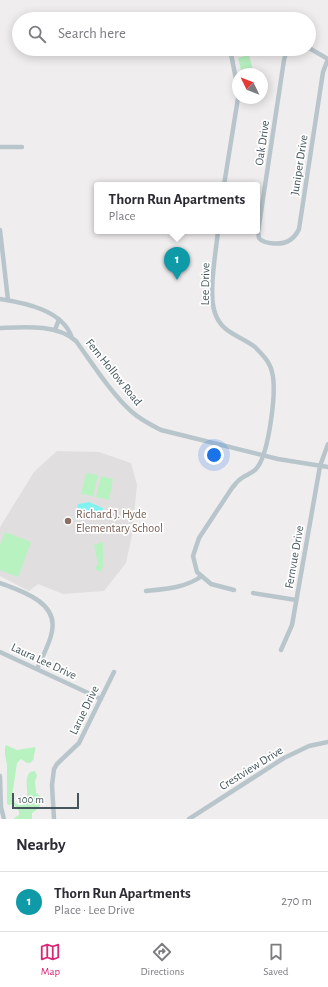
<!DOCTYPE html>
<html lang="en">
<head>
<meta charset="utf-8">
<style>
  :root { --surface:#fff; --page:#f7f7f7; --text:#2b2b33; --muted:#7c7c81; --line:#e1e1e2; --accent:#db2777 }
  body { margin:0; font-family:"Alegreya Sans",sans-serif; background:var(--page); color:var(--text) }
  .compass { position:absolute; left:232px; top:68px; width:36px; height:36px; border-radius:50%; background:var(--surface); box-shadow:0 2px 10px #0003; rotate:313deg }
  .scale { position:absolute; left:12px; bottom:10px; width:67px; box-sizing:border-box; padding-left:4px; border:2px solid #44565c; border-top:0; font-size:11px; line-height:14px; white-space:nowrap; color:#44565c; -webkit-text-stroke:3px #fff; paint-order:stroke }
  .you { position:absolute; left:214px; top:455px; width:14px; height:14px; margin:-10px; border:3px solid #fff; border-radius:50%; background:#1a73e8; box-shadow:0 0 0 6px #1a73e833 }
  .badge { display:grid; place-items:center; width:26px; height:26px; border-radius:50%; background:var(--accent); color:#fff; font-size:13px; font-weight:700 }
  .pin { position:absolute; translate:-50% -33px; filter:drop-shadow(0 1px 2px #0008) }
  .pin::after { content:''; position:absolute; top:21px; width:14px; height:12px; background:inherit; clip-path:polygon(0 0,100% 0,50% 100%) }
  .popup { position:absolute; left:94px; top:182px; width:166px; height:52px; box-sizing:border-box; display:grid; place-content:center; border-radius:4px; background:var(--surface); filter:drop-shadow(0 1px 3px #0005); font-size:13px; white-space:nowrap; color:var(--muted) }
  .popup b { font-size:15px; color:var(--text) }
  .popup::after { content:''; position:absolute; left:50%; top:100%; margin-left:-8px; border:8px solid transparent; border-top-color:var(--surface) }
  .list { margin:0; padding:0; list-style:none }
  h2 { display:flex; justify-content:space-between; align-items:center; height:52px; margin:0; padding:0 16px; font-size:17px }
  h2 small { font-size:13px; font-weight:400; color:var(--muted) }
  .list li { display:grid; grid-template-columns:26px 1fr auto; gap:12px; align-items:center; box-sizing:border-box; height:60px; padding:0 16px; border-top:1px solid var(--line) }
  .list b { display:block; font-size:15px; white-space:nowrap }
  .list p { margin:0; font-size:13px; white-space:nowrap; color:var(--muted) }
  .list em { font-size:13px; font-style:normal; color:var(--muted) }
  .icon { flex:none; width:22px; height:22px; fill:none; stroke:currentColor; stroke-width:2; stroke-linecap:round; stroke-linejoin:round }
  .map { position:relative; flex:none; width:328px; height:819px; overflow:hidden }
  .search { position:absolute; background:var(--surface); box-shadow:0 2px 10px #0003; left:12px; right:12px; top:12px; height:44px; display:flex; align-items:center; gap:10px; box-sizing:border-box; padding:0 14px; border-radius:22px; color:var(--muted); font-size:15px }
  .sheet { height:112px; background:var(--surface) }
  nav { display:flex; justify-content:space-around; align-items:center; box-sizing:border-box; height:56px; border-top:1px solid var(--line); background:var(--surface); font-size:11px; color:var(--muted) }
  nav a { display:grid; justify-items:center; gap:2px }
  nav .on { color:var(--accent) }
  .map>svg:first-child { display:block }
  .education { fill:#e1dee0 }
  .green { fill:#b8f2c1 }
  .water { fill:#82f2f0 }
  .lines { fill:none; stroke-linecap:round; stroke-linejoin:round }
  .minor { stroke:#b8c6cc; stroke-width:4.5 }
  .education-dot { fill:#8d6e63; stroke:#fff; stroke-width:1.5 }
  .labels { text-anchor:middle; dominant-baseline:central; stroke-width:3.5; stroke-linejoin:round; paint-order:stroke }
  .street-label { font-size:12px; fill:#44565c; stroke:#fff }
  .education-label { font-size:12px; fill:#785e54; stroke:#fff; text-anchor:start }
</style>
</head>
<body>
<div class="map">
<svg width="328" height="819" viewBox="0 0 328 819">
  <rect width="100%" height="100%" fill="#f0edee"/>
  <path class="education" d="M57,451l42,1 32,11 6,22 -5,50 -6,28 -22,28 -41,3 -25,-10 -9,7 -29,-15v-49l34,-55z"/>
  <path class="green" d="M249,55l5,19h-12l-4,-16z
    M86,473l12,2 -5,21 -12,-2z
    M101,476l12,3 -4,21 -13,-3z
    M5,532l26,10 -13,35 -18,-7v-25z
    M103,542v25l-3,5 -5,-3 3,-5 -4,-19z
    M6,745l11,5 18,-3c1,5 -2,7 -1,12l-4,4h-3l-6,-4 -4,4 -5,33c1,7 4,9 11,9 9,-10 -1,-24 7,-33l5,-1 2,5 -2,5 1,12 5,4c1,8 -2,12 -9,16v6h-19l6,-4v-4l-6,-7 -5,1 -1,-2v-38l-2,-10v-8z"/>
  <path class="water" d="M89,502l14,6v5l-26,-3 1,-6z"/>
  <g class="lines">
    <path class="minor" d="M309,48l19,11
      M289,49l-3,4 -2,7 -26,172 1,6c3,4 6,4 11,5 12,2 23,-1 29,-14l24,-157 5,-13
      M0,147h22
      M224,185l14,-87 -1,-14 -7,-35
      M0,230l8,70
      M218,231c-2,21 -10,63 -3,82 7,21 25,22 40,34 7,7 15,15 17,25 5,18 -3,83 -16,97 -5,5 -13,7 -18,12 -2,2 -4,5 -6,7l-33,50 -6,18 4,16 14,12 23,6
      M0,299c25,4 63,11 72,39
      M0,328c24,-1 57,-4 76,13 16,22 37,55 56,71 9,8 19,13 29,18l117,29 50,8
      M55,330l4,-11
      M0,583c21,8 58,19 52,48 -2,13 -10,26 -15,38
      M146,591c20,-2 39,-3 56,-15
      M253,593l43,7
      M281,650l11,-25 28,-159 8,-22
      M0,652l101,47
      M0,776l1,31 3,12
      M54,819l-2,-34 2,-16 3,-5 22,-21 35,-71
      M189,819l95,-61 25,-12 19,-4"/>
  </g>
  <circle class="education-dot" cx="68" cy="521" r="4"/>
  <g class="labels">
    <g class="street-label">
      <text transform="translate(262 143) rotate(-82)">Oak Drive</text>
      <text transform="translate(299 165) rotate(-81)">Juniper Drive</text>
      <text transform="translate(205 284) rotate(-89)">Lee Drive</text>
      <text transform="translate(114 372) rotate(51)">Fern Hollow Road</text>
      <text transform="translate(294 557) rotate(-80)">Fernvue Drive</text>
      <text transform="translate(44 661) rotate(25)">Laura Lee Drive</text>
      <text transform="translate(84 710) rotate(-64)">Larue Drive</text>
      <text transform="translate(251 768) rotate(-32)">Crestview Drive</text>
    </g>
    <g class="education-label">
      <text x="76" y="514">Richard J. Hyde<tspan x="76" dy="14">Elementary School</tspan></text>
    </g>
  </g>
</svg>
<svg class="compass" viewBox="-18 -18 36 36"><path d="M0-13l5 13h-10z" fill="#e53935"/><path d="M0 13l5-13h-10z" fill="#7c7c81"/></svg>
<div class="scale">100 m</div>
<div class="you"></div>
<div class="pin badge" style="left:177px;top:280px;background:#0f9aa8">1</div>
<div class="popup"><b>Thorn Run Apartments</b>Place</div>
<div class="search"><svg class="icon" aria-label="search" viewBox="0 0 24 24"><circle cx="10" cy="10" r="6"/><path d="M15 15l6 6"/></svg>Search here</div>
</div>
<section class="sheet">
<h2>Nearby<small></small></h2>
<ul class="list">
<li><span class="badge" style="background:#0f9aa8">1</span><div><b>Thorn Run Apartments</b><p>Place · Lee Drive</p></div><em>270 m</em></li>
</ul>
</section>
<nav>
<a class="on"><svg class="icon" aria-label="map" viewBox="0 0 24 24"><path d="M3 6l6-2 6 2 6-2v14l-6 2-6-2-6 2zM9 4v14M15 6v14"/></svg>Map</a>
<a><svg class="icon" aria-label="directions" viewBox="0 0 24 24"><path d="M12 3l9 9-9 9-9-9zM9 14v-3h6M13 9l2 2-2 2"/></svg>Directions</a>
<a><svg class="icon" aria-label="saved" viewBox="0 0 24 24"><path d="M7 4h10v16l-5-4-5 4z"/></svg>Saved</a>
</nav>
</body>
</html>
